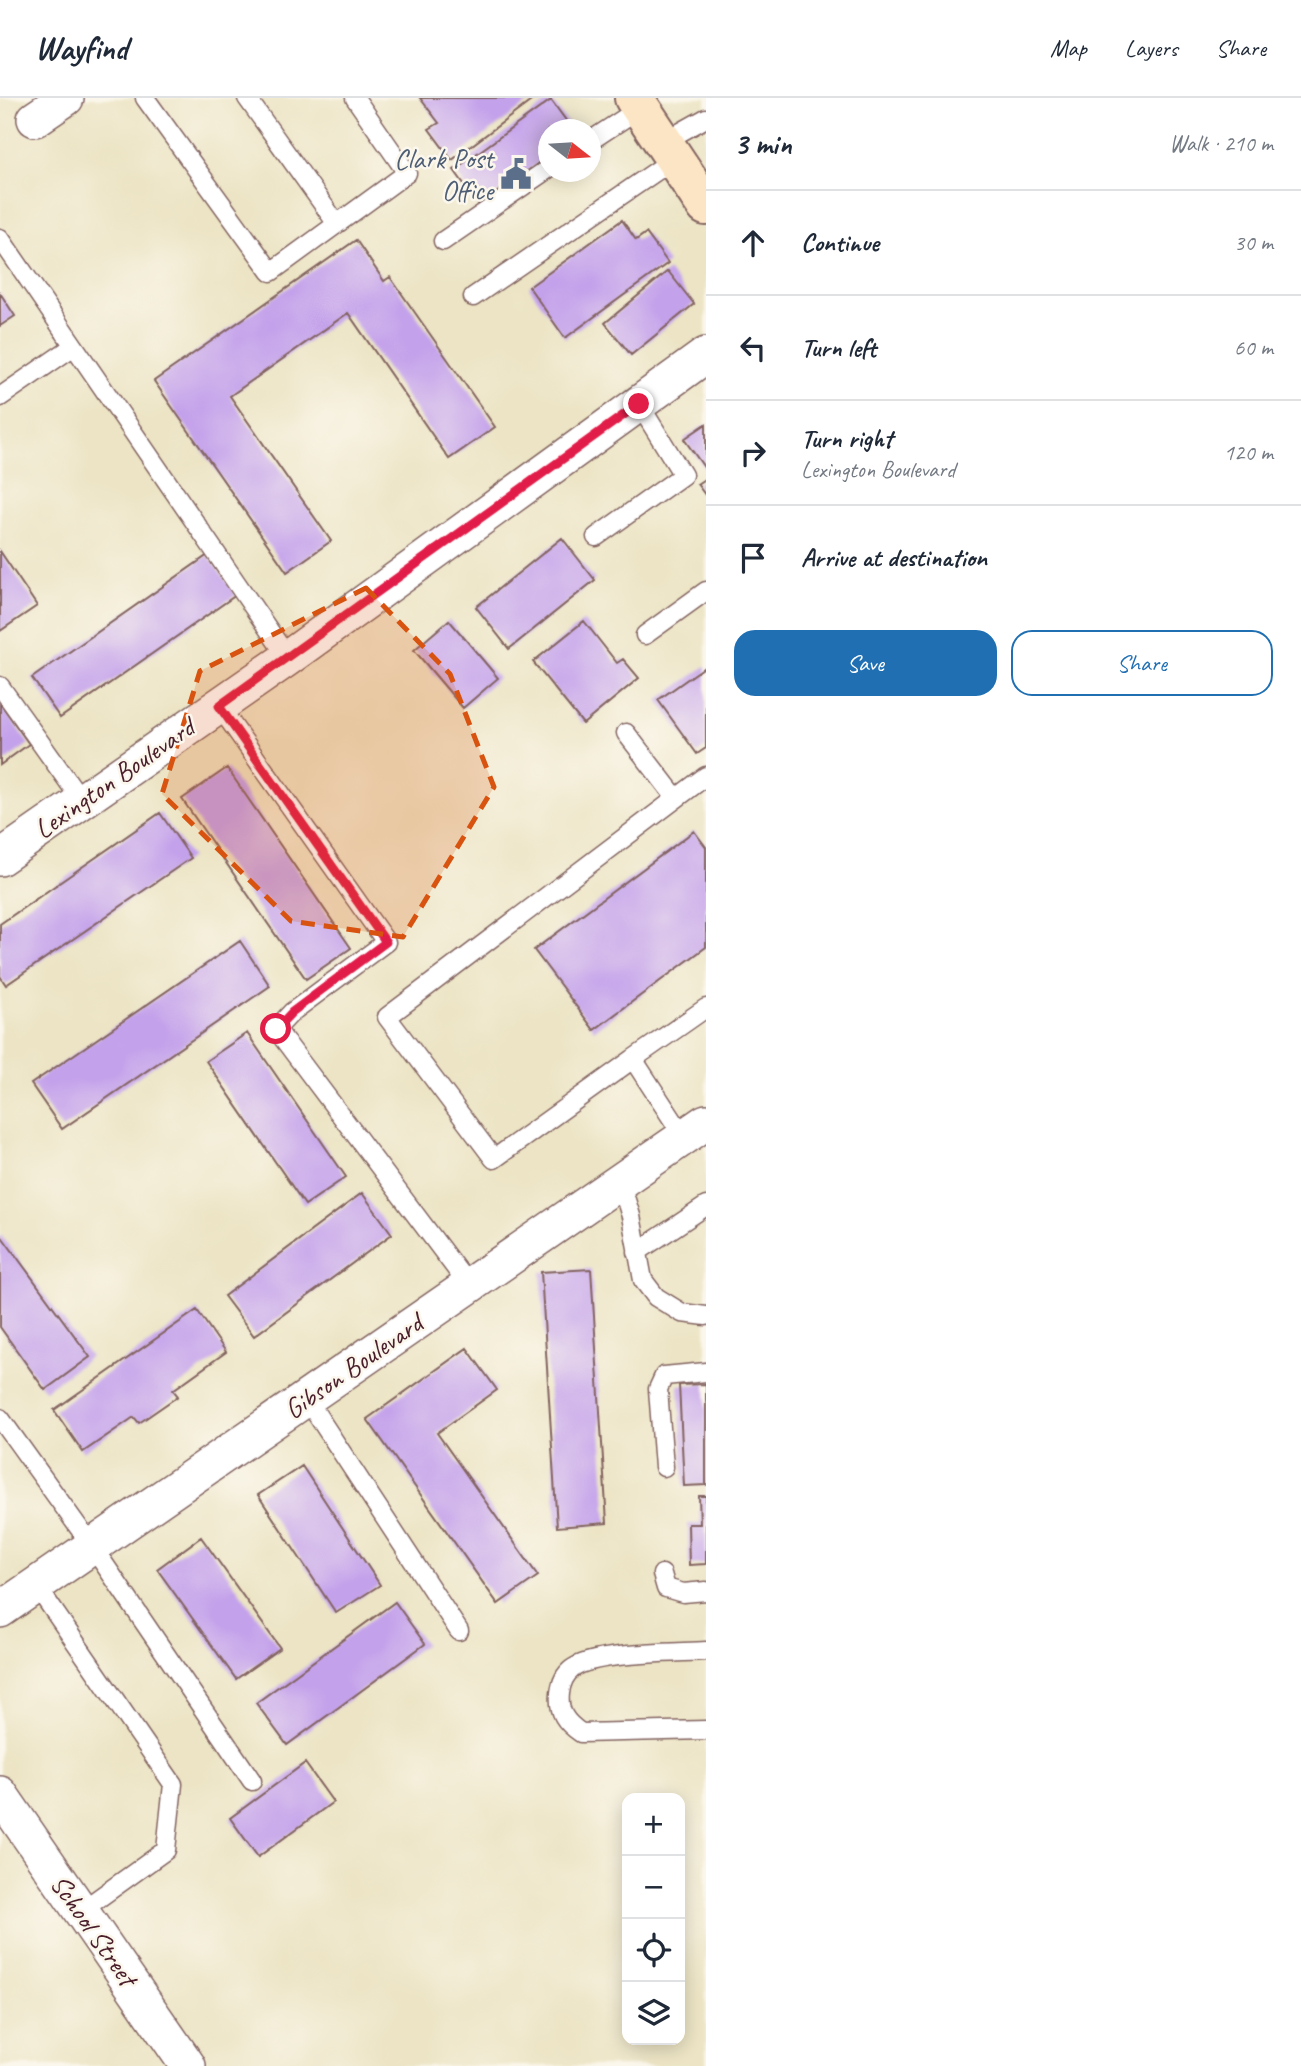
<!DOCTYPE html>
<html lang="en">
<head>
<meta charset="utf-8">
<style>
  :root { --surface:#fff; --page:#f6f6f7; --text:#1f2937; --muted:#747a83; --line:#e0e1e3; --accent:#1f6fb2 }
  body { margin:0; font-family:Caveat,sans-serif; background:var(--page); color:var(--text) }
  .controls { position:absolute; right:21px; bottom:21px; display:grid; overflow:hidden; border-radius:14px; box-shadow:0 4px 18px #0003 }
  .controls button { width:63px; height:63px; display:grid; place-items:center; padding:0; border:0; border-bottom:2px solid var(--line); background:var(--surface); color:var(--text); font:35px sans-serif }
  .compass { position:absolute; left:538px; top:21px; width:63px; height:63px; border-radius:50%; background:var(--surface); box-shadow:0 4px 18px #0003; rotate:107deg }
  .stop { position:absolute; width:21px; height:21px; margin:-16px; border:5px solid #e11d48; border-radius:50%; background:#fff }
  .stop.end { background:#e11d48; border-color:#fff; box-shadow:0 2px 7px #0008 }
  .list { margin:0; padding:0; list-style:none }
  h2 { display:flex; justify-content:space-between; align-items:center; height:91px; margin:0; padding:0 28px; font-size:30px }
  h2 small { font-size:23px; font-weight:400; color:var(--muted) }
  .list li { display:grid; grid-template-columns:46px 1fr auto; gap:21px; align-items:center; box-sizing:border-box; height:105px; padding:0 28px; border-top:2px solid var(--line) }
  .list b { display:block; font-size:26px; white-space:nowrap }
  .list p { margin:0; font-size:23px; white-space:nowrap; color:var(--muted) }
  .list em { font-size:23px; font-style:normal; color:var(--muted) }
  .actions { display:flex; gap:14px; padding:21px 28px }
  .actions a { flex:1; padding:16px 0; border:2px solid var(--accent); border-radius:21px; text-align:center; font-size:24px; color:var(--accent) }
  .actions .main { background:var(--accent); color:#fff }
  .icon { flex:none; width:38px; height:38px; fill:none; stroke:currentColor; stroke-width:2; stroke-linecap:round; stroke-linejoin:round }
  .map { position:relative; flex:none; width:706px; height:1968px; overflow:hidden }
  header { display:flex; align-items:center; gap:42px; box-sizing:border-box; height:98px; padding:0 35px; background:var(--surface); border-bottom:2px solid var(--line) }
  header strong { font-size:33px }
  nav { display:flex; gap:38px; margin-inline-start:auto; font-size:24px }
  main { display:flex }
  aside { flex:1; background:var(--surface) }
  .map>svg:first-child { display:block }
  .building { fill:#c4a2eb }
  .lines { fill:none; stroke-linecap:round; stroke-linejoin:round }
  .service-casing { stroke:#836461; stroke-width:21 }
  .minor-casing { stroke:#836461; stroke-width:38 }
  .secondary-casing { stroke:#836461; stroke-width:42 }
  .service { stroke:#fff; stroke-width:18 }
  .minor { stroke:#fff; stroke-width:35 }
  .secondary { stroke:#fce5c4; stroke-width:38 }
  .route { stroke:#e11d48; stroke-width:9 }
  .marked { fill:#d8530f; fill-opacity:0.2; stroke:#d8530f; stroke-width:5; stroke-dasharray:14 9; stroke-linejoin:round }
  .labels { text-anchor:middle; dominant-baseline:central; stroke-width:5; stroke-linejoin:round; paint-order:stroke }
  .service-label { font-size:28px; fill:#4e5e75; stroke:#fbf7ec; text-anchor:end }
  .street-label { font-size:28px; fill:#4a1f2b; stroke:#fbf7ec }
</style>
</head>
<body>
<header>
<strong>Wayfind</strong>
<nav><a>Map</a><a>Layers</a><a>Share</a></nav>
</header>
<main>
<div class="map">
<svg width="706" height="1968" viewBox="0 0 706 1968">
  <rect width="100%" height="100%" fill="#fbf7ec"/>
  <filter id="ink" filterUnits="userSpaceOnUse"><feTurbulence type="fractalNoise" baseFrequency=".0143" numOctaves="2"/><feDisplacementMap in="SourceGraphic" scale="14" xChannelSelector="R" yChannelSelector="G"/><feConvolveMatrix kernelMatrix="1 2 1 2 8 2 1 2 1" color-interpolation-filters="sRGB"/></filter>
  <filter id="wash" filterUnits="userSpaceOnUse"><feTurbulence type="fractalNoise" baseFrequency=".00686" numOctaves="4" result="noise"/><feDisplacementMap in="SourceGraphic" scale="28" xChannelSelector="R" yChannelSelector="G"/><feGaussianBlur stdDeviation="1.57" result="paint"/><feColorMatrix in="noise" values="0 0 0 0 0 0 0 0 0 0 0 0 0 0 0 0 0 1.4 0 .05"/><feComposite in="paint" operator="in"/></filter>
  <g filter="url(#wash)">
    <rect width="100%" height="100%" fill="#ece4c4"/>
    <g id="blocks">
      <path class="building" d="M420,0h115l-83,62 -23,-31 10,-6z
        M551,2l22,30h-25v26l-68,50 -26,-36z
        M622,122l14,20 10,-7 22,30 -103,75 -36,-51z
        M356,142l28,41 6,-4 105,150 -46,32 -101,-146 -118,83 101,145 -44,31 -133,-191z
        M668,173l26,33 -63,51 -26,-32z
        M0,195l15,23 -15,10z
        M706,326v46l-22,-31z
        M706,380v18l-9,-12z
        M562,440l33,42 -86,69 -33,-42z
        M0,453l37,55 -37,25z
        M208,457l28,40 -176,123 -28,-40z
        M449,522l49,58 -35,30 -49,-58z
        M584,523l33,42 6,-4 16,19 -56,46 -50,-62z
        M706,568v82l-9,6 -39,-54z
        M0,605l29,41 -29,21z
        M227,670l124,180 -45,31 -124,-180z
        M160,715l31,45 -185,127 -6,-9v-52z
        M694,733l12,16v100l-112,83 -60,-80z
        M240,843l30,45 -208,143 -31,-45z
        M247,935l99,144 -41,28 -99,-144z
        M362,1095l30,41 -138,102 -30,-40z
        M0,1136l90,123 -45,33 -45,-63z
        M591,1171l16,254 -50,4 -16,-255z
        M197,1212l29,42 -53,38 5,6 -39,27 -5,-6 -51,35 -29,-42z
        M467,1250l30,42 -60,43 101,143 -40,28 -131,-185z
        M706,1286v101l-22,1 -5,-101z
        M302,1368l78,119 -44,28 -78,-118z
        M699,1398h7v68l-17,1 -1,-41h12z
        M201,1439l79,111 -44,31 -79,-110z
        M395,1504l30,42 -138,101 -31,-42z
        M305,1665l28,39 -75,55 -28,-39z"/>
    </g>
  </g>
  <g filter="url(#ink)">
    <use href="#blocks" fill-opacity="0" stroke="#836461" stroke-width="2"/>
    <g class="lines">
      <defs>
        <path id="service" d="M145,0l126,174 136,-99 -52,-75
          M247,0l90,126
          M590,43l50,-33
          M663,44l43,-24
          M0,140l288,420
          M443,143l105,-72
          M473,199l201,-138
          M0,299l74,-51
          M596,439l87,-62 -44,-71
          M645,537l61,-44
          M0,588l82,115
          M219,608l167,236 -94,70 -16,17 193,257
          M626,635l50,65
          M633,961l73,-51
          M684,1039l-51,-78 -139,100 -107,-142 319,-241
          M620,1083l11,35 12,64 13,17 26,16 24,3
          M637,1154l69,-46
          M306,1300l153,233
          M0,1320l92,128 160,235
          M664,1369l-6,-78 6,-13 42,-4
          M662,1476l4,14 17,5 23,-2
          M36,1487l137,199 -7,66 -85,61
          M706,1553c-30,2 -113,1 -134,18 -8,6 -11,15 -12,24 -2,19 5,29 21,40l125,-3"/>
        <path id="minor" d="M35,21l31,-21
          M0,760l288,-200 418,-303
          M0,1512l706,-488
          M0,1696l188,272"/>
        <path id="secondary" d="M634,0l72,108"/>
      </defs>
      <use href="#service" class="service-casing"/>
      <use href="#minor" class="minor-casing"/>
      <use href="#secondary" class="secondary-casing"/>
      <use href="#service" class="service"/>
      <use href="#minor" class="minor"/>
      <use href="#secondary" class="secondary"/>
    </g>
  </g>
  <g class="lines" filter="url(#ink)">
    <path class="route" d="M276,931l16,-17 94,-70 -167,-236 420,-302"/>
  </g>
  <path class="marked" d="M366,490l84,86 44,113 -91,150 -112,-16 -129,-127 38,-123z"/>
  <defs>
    <symbol id="civic-bare" viewBox="-9 -9 18 18"><path d="M-.6-6.5H3V-4.5H.6V-3L4-1V1h2V6H-6V1h2V-1L-.6-3ZM-1.2 2.5V6h2.4V2.5Z" fill="#5c6f8a" stroke="#fbf7ec" stroke-width="2.5" paint-order="stroke"/></symbol>
  </defs>
  <g fill-rule="evenodd">
    <use href="#civic-bare" x="494" y="54" width="44" height="44"/>
  </g>
  <g class="labels">
    <g class="service-label">
      <text x="493" y="60">Clark Post<tspan x="493" dy="32">Office</tspan></text>
    </g>
    <g class="street-label">
      <text transform="translate(114 680) rotate(-35)">Lexington Boulevard</text>
      <text transform="translate(353 1268) rotate(-35)">Gibson Boulevard</text>
      <text transform="translate(94 1832) rotate(55)">School Street</text>
    </g>
  </g>
</svg>
<div class="controls">
<button>+</button>
<button>−</button>
<button><svg class="icon" aria-label="locate" viewBox="0 0 24 24"><circle cx="12" cy="12" r="6"/><path d="M12 2v4M12 18v4M2 12h4M18 12h4"/></svg></button>
<button><svg class="icon" aria-label="layers" viewBox="0 0 24 24"><path d="M12 4l9 5-9 5-9-5zM3 14l9 5 9-5"/></svg></button>
</div>
<svg class="compass" viewBox="-18 -18 36 36"><path d="M0-13l5 13h-10z" fill="#e53935"/><path d="M0 13l5-13h-10z" fill="#747a83"/></svg>
<div class="stop" style="left:276px;top:931px"></div>
<div class="stop end" style="left:639px;top:306px"></div>
</div>
<aside>
<h2>3 min<small>Walk · 210 m</small></h2>
<ul class="list">
<li><svg class="icon" aria-label="ahead" viewBox="0 0 24 24"><path d="M12 20V5M6 11l6-6 6 6"/></svg><div><b>Continue</b></div><em>30 m</em></li>
<li><svg class="icon" aria-label="left" viewBox="0 0 24 24"><path d="M17 20v-9H6M10 6l-5 5 5 5"/></svg><div><b>Turn left</b></div><em>60 m</em></li>
<li><svg class="icon" aria-label="right" viewBox="0 0 24 24"><path d="M7 20v-9h11M14 6l5 5-5 5"/></svg><div><b>Turn right</b><p>Lexington Boulevard</p></div><em>120 m</em></li>
<li><svg class="icon" aria-label="arrive" viewBox="0 0 24 24"><path d="M6 21V4h12l-3 4 3 4H6"/></svg><div><b>Arrive at destination</b></div></li>
</ul>
<div class="actions"><a class="main">Save</a><a>Share</a></div>
</aside>
</main>
</body>
</html>
